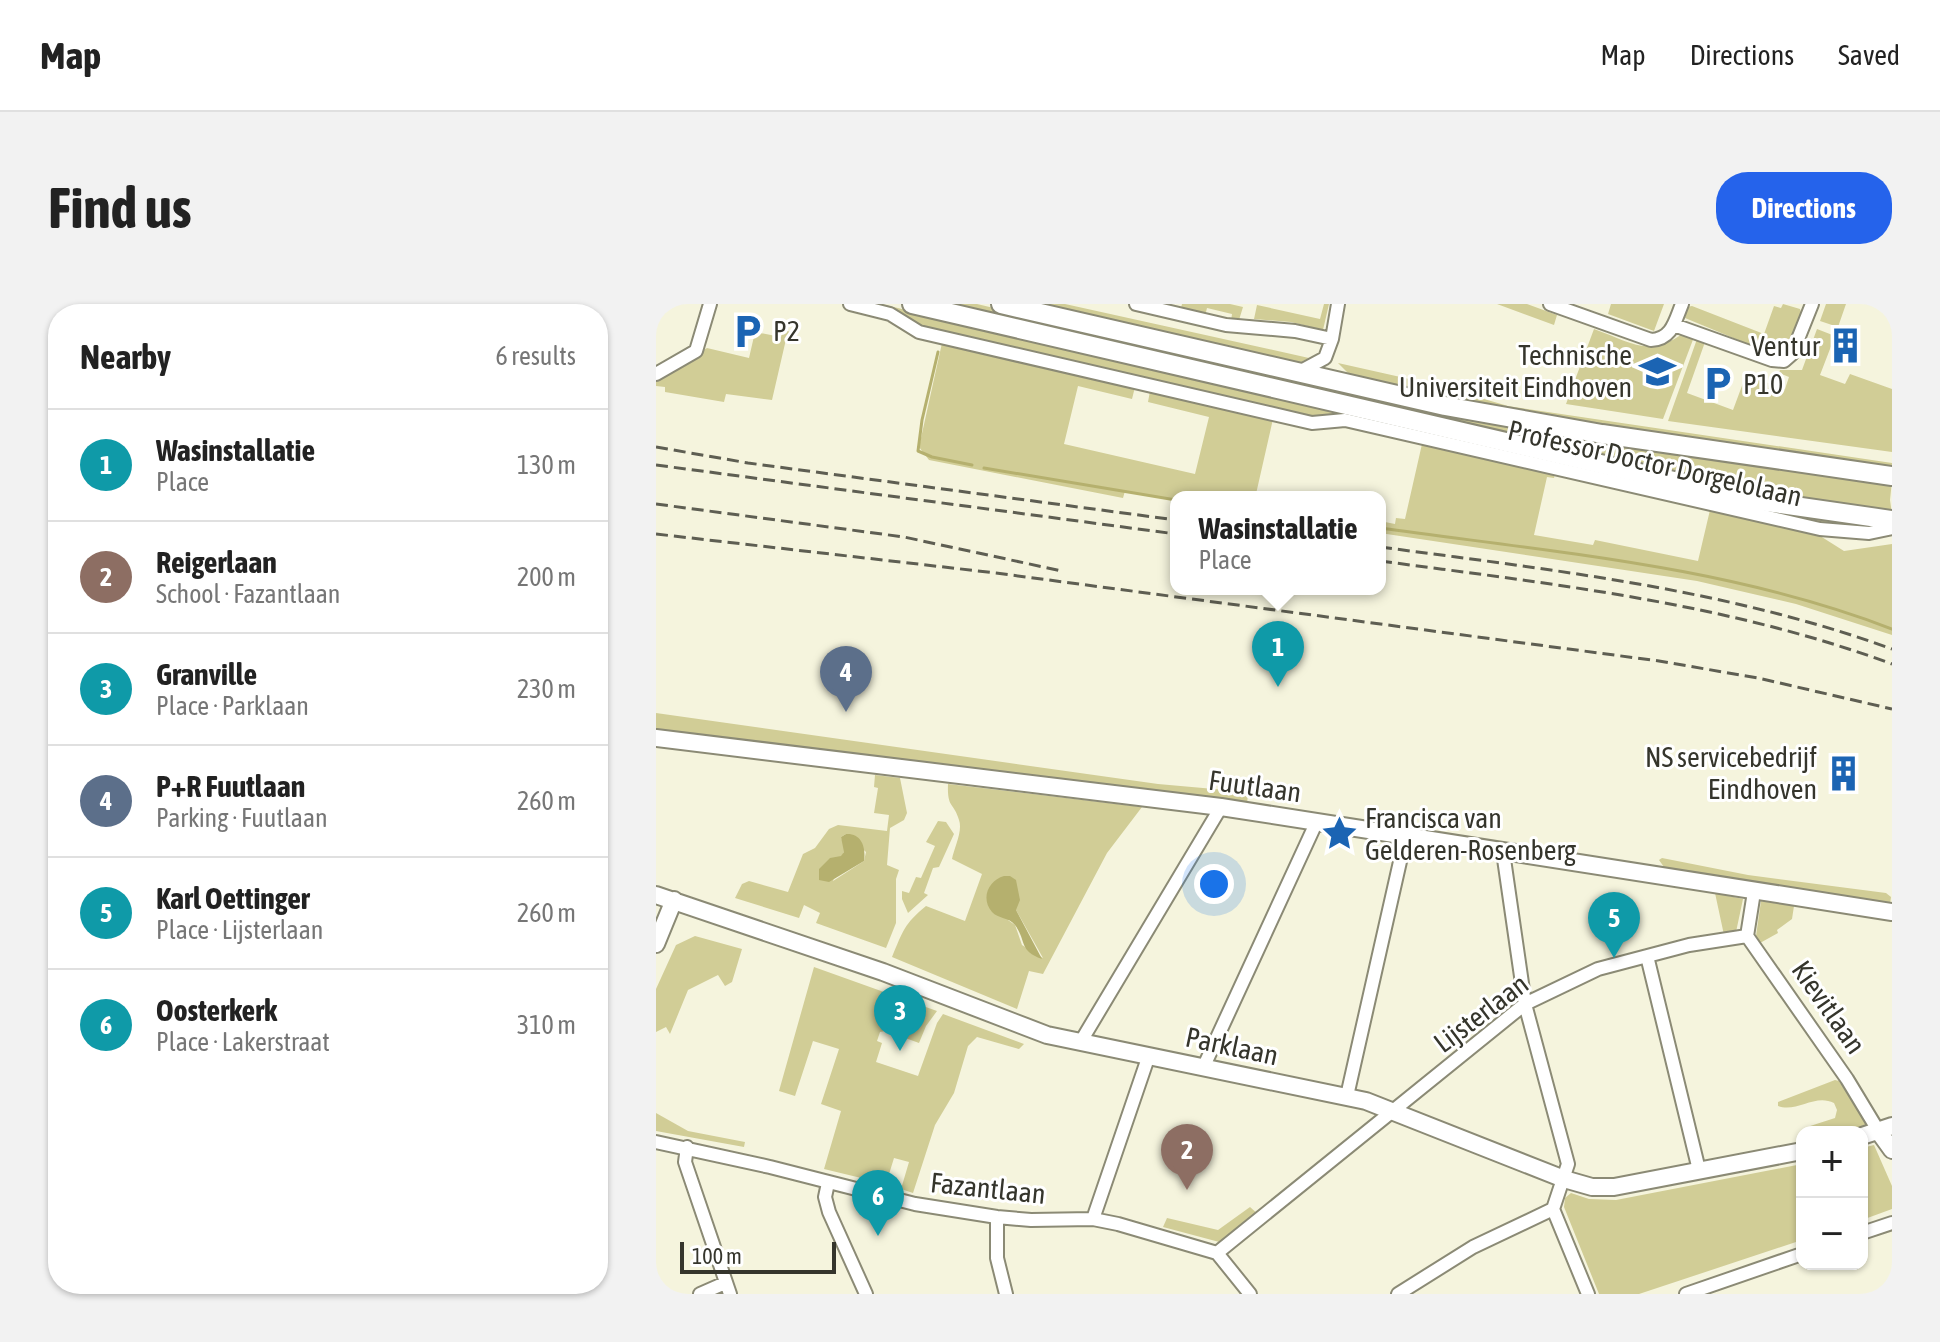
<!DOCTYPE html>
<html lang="en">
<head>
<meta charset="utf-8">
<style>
  :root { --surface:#fff; --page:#f2f2f2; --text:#222; --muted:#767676; --line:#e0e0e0; --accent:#2563eb }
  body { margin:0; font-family:"Asap Condensed",sans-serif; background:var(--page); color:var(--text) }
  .controls { position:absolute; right:24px; bottom:24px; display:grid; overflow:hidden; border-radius:16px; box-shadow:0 2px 6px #0004 }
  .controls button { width:72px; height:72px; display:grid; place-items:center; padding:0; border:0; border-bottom:2px solid var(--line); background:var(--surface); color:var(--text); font:40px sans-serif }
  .scale { position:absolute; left:24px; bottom:20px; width:156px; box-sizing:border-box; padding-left:8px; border:4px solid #35352c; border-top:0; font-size:22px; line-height:28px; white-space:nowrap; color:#35352c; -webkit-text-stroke:6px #fff; paint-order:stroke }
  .you { position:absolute; left:558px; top:580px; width:28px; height:28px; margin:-20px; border:6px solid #fff; border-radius:50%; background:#1a73e8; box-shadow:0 0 0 12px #1a73e833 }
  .badge { display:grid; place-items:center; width:52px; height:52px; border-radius:50%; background:var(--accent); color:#fff; font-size:26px; font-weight:700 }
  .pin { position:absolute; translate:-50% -66px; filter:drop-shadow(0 2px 4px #0008) }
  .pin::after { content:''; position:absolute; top:42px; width:28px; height:24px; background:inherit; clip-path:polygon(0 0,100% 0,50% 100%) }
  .popup { position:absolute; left:514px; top:187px; width:216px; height:104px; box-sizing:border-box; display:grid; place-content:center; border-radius:16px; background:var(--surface); filter:drop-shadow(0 2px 6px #0005); font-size:26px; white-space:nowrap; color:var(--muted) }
  .popup b { font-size:30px; color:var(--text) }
  .popup::after { content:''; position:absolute; left:50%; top:100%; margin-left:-16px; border:16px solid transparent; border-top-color:var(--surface) }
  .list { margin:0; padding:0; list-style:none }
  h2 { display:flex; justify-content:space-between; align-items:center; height:104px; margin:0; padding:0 32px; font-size:34px }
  h2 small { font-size:26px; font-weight:400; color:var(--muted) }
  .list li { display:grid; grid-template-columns:52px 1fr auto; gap:24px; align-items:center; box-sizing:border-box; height:112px; padding:0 32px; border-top:2px solid var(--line) }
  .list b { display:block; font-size:30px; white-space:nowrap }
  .list p { margin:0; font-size:26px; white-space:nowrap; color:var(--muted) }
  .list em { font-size:26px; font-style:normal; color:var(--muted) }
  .map { position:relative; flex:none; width:1236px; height:990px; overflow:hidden; border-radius:32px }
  header { display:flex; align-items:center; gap:48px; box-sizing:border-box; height:112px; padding:0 40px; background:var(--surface); border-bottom:2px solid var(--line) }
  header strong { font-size:38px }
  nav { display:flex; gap:44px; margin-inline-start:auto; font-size:28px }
  .intro { display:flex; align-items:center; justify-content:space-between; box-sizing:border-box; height:192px; padding:0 48px }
  h1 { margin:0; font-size:56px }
  .button { padding:20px 36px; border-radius:32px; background:var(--accent); color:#fff; font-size:28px; font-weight:700 }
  main { display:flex; gap:48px; padding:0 48px }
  aside { flex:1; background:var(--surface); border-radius:32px; box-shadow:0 2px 6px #0004 }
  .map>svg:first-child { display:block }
  .green { fill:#d1cd96; fill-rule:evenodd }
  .water { fill:#b5b06e }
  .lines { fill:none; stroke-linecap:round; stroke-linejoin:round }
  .stream { stroke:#b5b06e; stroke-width:3 }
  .minor-casing { stroke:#8b8a75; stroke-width:16 }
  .tertiary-casing { stroke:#8b8a75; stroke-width:20 }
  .secondary-casing { stroke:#8b8a75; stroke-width:22 }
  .minor { stroke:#fff; stroke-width:12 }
  .tertiary { stroke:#fff; stroke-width:16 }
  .secondary { stroke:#fff; stroke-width:18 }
  .rail { stroke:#5e5e52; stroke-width:3; stroke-dasharray:12 6; stroke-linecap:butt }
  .labels { text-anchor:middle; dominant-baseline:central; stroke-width:6; stroke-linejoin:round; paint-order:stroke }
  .poi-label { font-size:28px; fill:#35352c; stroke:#fff; text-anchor:start }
  .street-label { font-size:28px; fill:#35352c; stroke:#fff }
</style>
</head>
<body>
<header>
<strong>Map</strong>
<nav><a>Map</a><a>Directions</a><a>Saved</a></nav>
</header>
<div class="intro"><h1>Find us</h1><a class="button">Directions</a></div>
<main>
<aside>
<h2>Nearby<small>6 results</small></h2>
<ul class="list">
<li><span class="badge" style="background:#0f9aa8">1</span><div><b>Wasinstallatie</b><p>Place</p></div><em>130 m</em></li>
<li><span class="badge" style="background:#8d6e63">2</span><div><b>Reigerlaan</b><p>School · Fazantlaan</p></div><em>200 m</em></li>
<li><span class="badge" style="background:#0f9aa8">3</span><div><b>Granville</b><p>Place · Parklaan</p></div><em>230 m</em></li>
<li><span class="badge" style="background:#5c6f8a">4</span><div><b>P+R Fuutlaan</b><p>Parking · Fuutlaan</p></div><em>260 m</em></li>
<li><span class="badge" style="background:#0f9aa8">5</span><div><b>Karl Oettinger</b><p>Place · Lijsterlaan</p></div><em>260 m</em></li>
<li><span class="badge" style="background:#0f9aa8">6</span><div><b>Oosterkerk</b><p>Place · Lakerstraat</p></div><em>310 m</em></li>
</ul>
</aside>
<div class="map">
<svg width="1236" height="990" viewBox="0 0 1236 990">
  <rect width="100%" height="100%" fill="#f5f4dd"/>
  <path class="green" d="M211,0h14l122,29 885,192 -17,5 -57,-6 -502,-105 -386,-89z
    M281,0h40l409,97 -1,6z
    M369,0h40l244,54 -12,6z
    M526,0h48l13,3 -4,13 -8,1 1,-7 -25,-6 -2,8 -24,-8z
    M668,0h5l-6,26 -32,-8 -37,-3 3,-14 63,14z
    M841,0h30l30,11 -3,10z
    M955,0h53l-10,27 -46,-17z
    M1127,0l17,5 2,6 -16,40 -9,1 -92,-38 2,-11 5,-1 72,28 10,-28 7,2z
    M1170,0h20l-8,23 -18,-6z
    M938,25c34,12 56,30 89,4l11,4 -31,82 -97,-15z
    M1161,25l18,7 -15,39 25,9 5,-10 42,15v63l-224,-31 29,-82 8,3 -18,51 46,17 13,-35 39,14 4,-12 -10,-4 1,-3h22z
    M127,26l12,3v4l-8,-2 -15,65 -46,-6 -2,8 -59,-10v-5l-9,-1v-8l51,-30 42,10 6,-26 26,5z
    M286,39l193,44 -3,12 -54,-13 -14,58 131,30 14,-57 -61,-15 2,-11 123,28 -17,75 13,3h-93v3l-51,-9 -2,7 -194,-38 -10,-13z
    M682,59l98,22 72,21 384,57v9l-384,-58 -159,-40z
    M753,101l483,76 -2,19 2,14 -77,-9 -408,-93z
    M766,140l133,30 -1,4 -7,-1 -13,58 59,10 2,-5 103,21 12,-51 107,24 27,17 48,-7v91l-96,-31 -99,-23 -317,-48v-12l15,3 1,-6 9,1z
    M0,409l502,71 90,8 -1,13 -591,-76z
    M219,471l25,3 7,35 -3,7 -14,8 -3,37 12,5 -3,9v44l-10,25 -70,-25 4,-10 -16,-8 -5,13 -64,-20 7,-14 7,-3 39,11 15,-38 12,-6 14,-19 9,-4 49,6 2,-16 -15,-2 4,-25 -4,-1zM190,530l20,18 -2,9 -31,20 12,-32 -4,-12z
    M292,480l194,23 -35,46 -64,121 -14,-3 -12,38 -125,-52c11,-26 12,-33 34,-51l39,15 17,-47 -30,-15c2,-11 11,-28 7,-39 -5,-18 -12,-11 -11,-36zM360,606l27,48 -21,-13 -7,-20 -7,-5z
    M282,517l8,1 8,12 -15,33 -6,1 -9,25 4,2 -20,18 -6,-14v-8l7,2 7,-16 5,1 14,-32 -9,-4z
    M1006,554l86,17 138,18 5,4 -1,7 -207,-33 -19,-4 -5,-7z
    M1059,589l28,6 -7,33 -12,3z
    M1105,597l33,5 -2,13 -15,11 1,3 -18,10 -4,-7z
    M39,632l47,13 -10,33 -7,4 -7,-11 -30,15 -18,44 -4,-7 -10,5v-43l20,-44z
    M158,663l123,44 -11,15 -7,17 -33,-12 -6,1 -3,9 5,2 -6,19 42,14 19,-53 6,-9 81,30 -5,5 -42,-12 -9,9 -14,47 -19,32 -22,68 -12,-4 8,-27 -15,-4 -8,26 -62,-15 17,-58 -20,-7 18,-55 -26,-8 -18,55 -16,-5z
    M1179,776l4,1 31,47 -13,4h-54l4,-5 28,-9 2,-8 -3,-7c-19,-10 -37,10 -56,3v-4z
    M0,809l32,18 57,11 -1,5 -88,-16z
    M1218,841l18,41v23l-30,11v-72z
    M1146,860v76l-163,54h-40l-35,-87 1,-9 6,-5 18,6 27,1z
    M594,903l9,8 -36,28 -60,-16 4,-9 51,12z"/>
  <path class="water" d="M190,530c16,-1 20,14 18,27l-35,21 -10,-2v-11l11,-11 11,-2 3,-4 -3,-15z
    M348,572h6l6,4 4,20 -4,10 26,49c-24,-9 -15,-18 -27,-34 -6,-8 -17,-6 -23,-13 -12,-14 -3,-32 12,-36z"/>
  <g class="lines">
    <path class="stream" d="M282,48l-16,68 -4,31 14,6 40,8
      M328,164l192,32
      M724,224c172,24 349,38 512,101"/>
    <defs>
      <path id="minor" d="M194,0l40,10 29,18 393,91 33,-3 475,109 49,4 23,-5
        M480,0l90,21 69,6 37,8
        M894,0l101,36c21,-1 24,-19 31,-36
        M1018,21l98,35 12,1 8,-7 20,-50
        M643,68l26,-14 7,-19 6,-35
        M0,70l40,-23 14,-47
        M847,548l22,152 43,160 -15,45 35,85
        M1091,632l100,143 32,53
        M1091,632l7,-44
        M991,652l52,214
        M424,739l141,-236
        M548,762l113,-245
        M691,792l59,-261
        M0,838l114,25 145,37 82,13 34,3 62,-1 25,5 99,29 33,41
        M31,843l-2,15 45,132
        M172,879l-3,14 4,15 37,82
        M341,913v41l9,36
        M437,915l56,-164
        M1206,929l30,-10
        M561,949l308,-249 73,-35 91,-24 58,-9
        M44,990l25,-11
        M742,990l75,-47 80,-38
        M1030,990l116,-40"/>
      <path id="tertiary" d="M0,434l565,69 671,105
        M0,591l227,77 164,63 319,66 198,78 28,8h22l188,-36
        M0,640l18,-44
        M1223,828l13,18
        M1206,832l30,-10"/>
      <path id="secondary" d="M256,0l848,197 132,19
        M345,0l444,102 157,28 290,42"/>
    </defs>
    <use href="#minor" class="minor-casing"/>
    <use href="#tertiary" class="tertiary-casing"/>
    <use href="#secondary" class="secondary-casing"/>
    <use href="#minor" class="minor"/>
    <use href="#tertiary" class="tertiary"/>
    <use href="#secondary" class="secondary"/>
    <path class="rail" d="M0,143l92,16 428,57
      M0,161l520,69
      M0,200l248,33 158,34
      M0,230l340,39 663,88 99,17 134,31
      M724,243c173,23 347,42 512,102
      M724,257c173,23 347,42 512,103"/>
  </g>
  <defs>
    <symbol id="parking-bare" viewBox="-9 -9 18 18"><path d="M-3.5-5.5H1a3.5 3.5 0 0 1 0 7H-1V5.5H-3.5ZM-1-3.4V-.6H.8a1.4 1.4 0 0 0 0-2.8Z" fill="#1b64b3" stroke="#fff" stroke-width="2.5" paint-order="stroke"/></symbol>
    <symbol id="building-bare" viewBox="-9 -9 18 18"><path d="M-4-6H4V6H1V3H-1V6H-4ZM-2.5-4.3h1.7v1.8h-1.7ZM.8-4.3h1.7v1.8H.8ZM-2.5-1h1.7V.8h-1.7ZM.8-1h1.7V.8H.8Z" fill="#1b64b3" stroke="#fff" stroke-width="2.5" paint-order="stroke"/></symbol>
    <symbol id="university-bare" viewBox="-9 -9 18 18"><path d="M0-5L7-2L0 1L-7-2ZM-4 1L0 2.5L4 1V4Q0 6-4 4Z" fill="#1b64b3" stroke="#fff" stroke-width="2.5" paint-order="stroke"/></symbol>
    <symbol id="sight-bare" viewBox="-9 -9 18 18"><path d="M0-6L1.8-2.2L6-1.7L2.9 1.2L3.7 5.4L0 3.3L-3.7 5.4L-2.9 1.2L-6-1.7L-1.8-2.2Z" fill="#1b64b3" stroke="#fff" stroke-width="2.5" paint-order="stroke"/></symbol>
  </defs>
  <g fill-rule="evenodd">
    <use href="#parking-bare" x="66" y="2" width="51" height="51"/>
    <use href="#building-bare" x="1164" y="16" width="51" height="51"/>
    <use href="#university-bare" x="976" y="42" width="51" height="51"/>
    <use href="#parking-bare" x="1036" y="54" width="51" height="51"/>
    <use href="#building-bare" x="1162" y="444" width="51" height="51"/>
    <use href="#sight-bare" x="658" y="504" width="51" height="51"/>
  </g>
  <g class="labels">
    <g class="poi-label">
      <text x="117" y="27">P2</text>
      <text x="1164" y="42" text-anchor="end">Ventur</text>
      <text x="976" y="51" text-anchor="end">Technische<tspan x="976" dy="32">Universiteit Eindhoven</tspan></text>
      <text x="1087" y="80">P10</text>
      <text x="1161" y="453" text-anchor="end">NS servicebedrijf<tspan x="1161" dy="32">Eindhoven</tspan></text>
      <text x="709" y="514">Francisca van<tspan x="709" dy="32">Gelderen-Rosenberg</tspan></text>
    </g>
    <g class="street-label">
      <text transform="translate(999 159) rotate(13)">Professor Doctor Dorgelolaan</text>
      <text transform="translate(599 482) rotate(8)">Fuutlaan</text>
      <text transform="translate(1173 703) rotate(55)">Kievitlaan</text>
      <text transform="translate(825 709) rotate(-37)">Lijsterlaan</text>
      <text transform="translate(576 742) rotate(12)">Parklaan</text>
      <text transform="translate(332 884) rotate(6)">Fazantlaan</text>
    </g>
  </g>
</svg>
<div class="controls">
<button>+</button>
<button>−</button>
</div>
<div class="scale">100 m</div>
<div class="you"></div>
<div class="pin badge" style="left:622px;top:383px;background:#0f9aa8">1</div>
<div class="popup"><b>Wasinstallatie</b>Place</div>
<div class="pin badge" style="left:531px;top:886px;background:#8d6e63">2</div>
<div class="pin badge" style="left:244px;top:747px;background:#0f9aa8">3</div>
<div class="pin badge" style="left:190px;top:408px;background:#5c6f8a">4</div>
<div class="pin badge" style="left:958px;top:654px;background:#0f9aa8">5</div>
<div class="pin badge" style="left:222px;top:932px;background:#0f9aa8">6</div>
</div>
</main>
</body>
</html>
